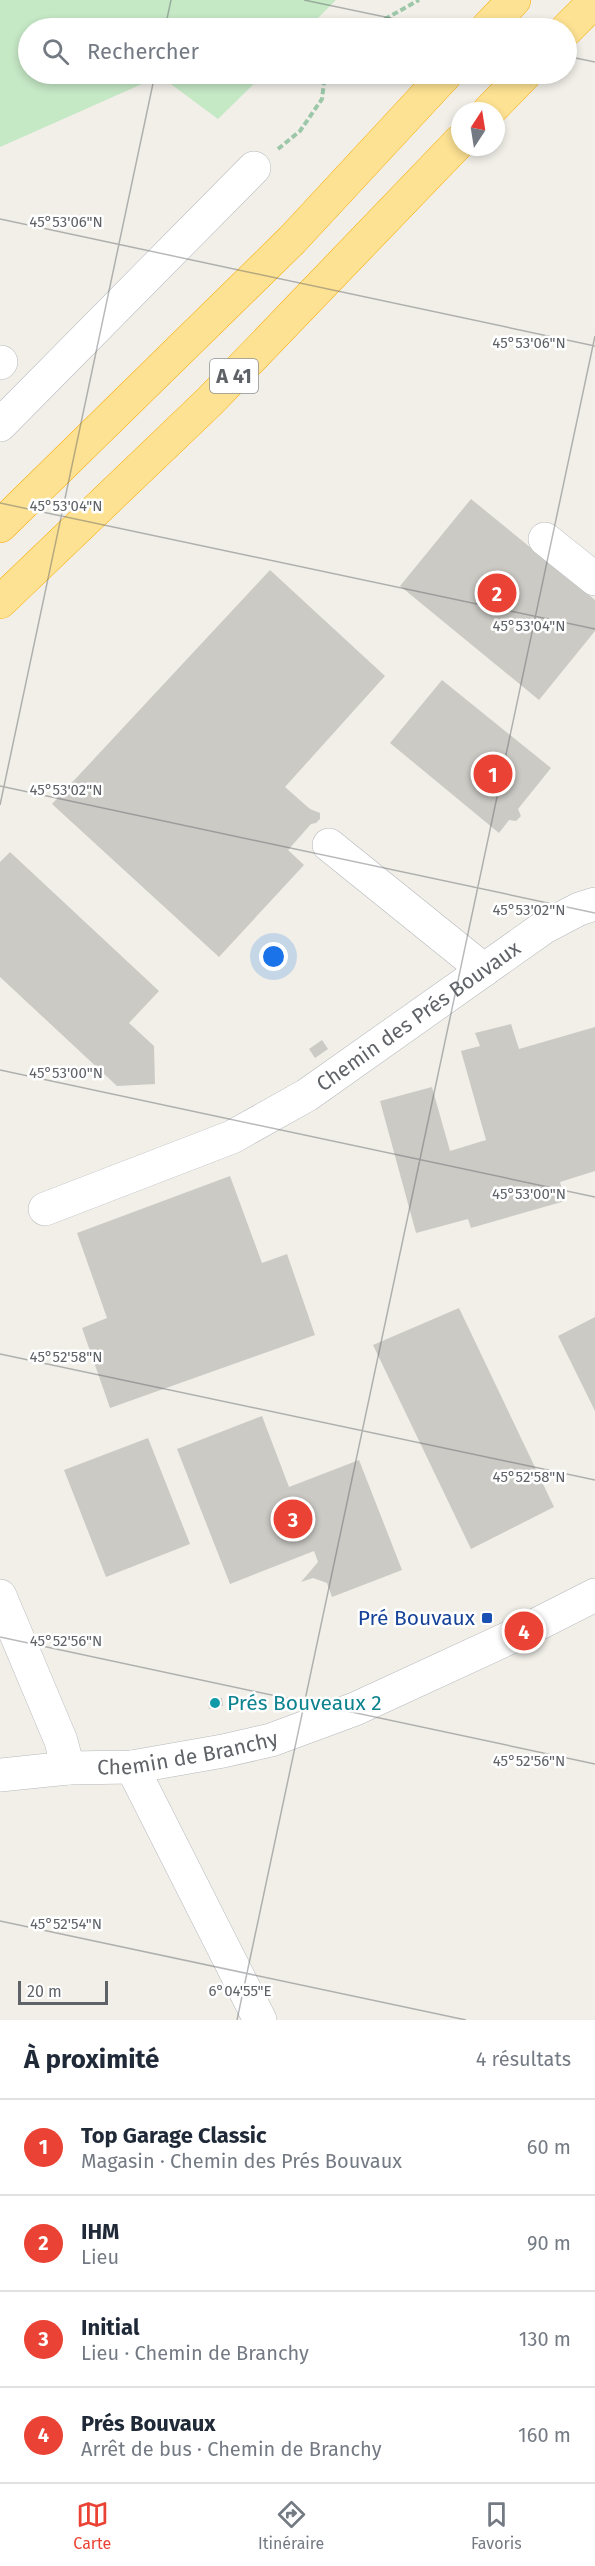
<!DOCTYPE html>
<html lang="fr">
<head>
<meta charset="utf-8">
<style>
  :root { --surface:#fff; --page:#f2f2f3; --text:#1f2937; --muted:#747a83; --line:#e0e1e3; --accent:#ea4335 }
  body { margin:0; font-family:"Fira Sans",sans-serif; background:var(--page); color:var(--text) }
  .compass { position:absolute; left:451px; top:102px; width:54px; height:54px; border-radius:50%; background:var(--surface); box-shadow:0 3px 9px #0003; rotate:12deg }
  .scale { position:absolute; left:18px; bottom:15px; width:90px; box-sizing:border-box; padding-left:6px; border:3px solid #5f6368; border-top:0; font-size:16px; line-height:21px; white-space:nowrap; color:#5f6368; -webkit-text-stroke:4px #fff; paint-order:stroke }
  .you { position:absolute; left:274px; top:957px; width:21px; height:21px; margin:-15px; border:4px solid #fff; border-radius:50%; background:#1a73e8; box-shadow:0 0 0 9px #1a73e833 }
  .badge { display:grid; place-items:center; width:39px; height:39px; border-radius:50%; background:var(--accent); color:#fff; font-size:20px; font-weight:700 }
  .pin { position:absolute; translate:-50% -50%; border:3px solid #fff; box-shadow:0 2px 6px #0006 }
  .list { margin:0; padding:0; list-style:none }
  h2 { display:flex; justify-content:space-between; align-items:center; height:78px; margin:0; padding:0 24px; font-size:26px }
  h2 small { font-size:20px; font-weight:400; color:var(--muted) }
  .list li { display:grid; grid-template-columns:39px 1fr auto; gap:18px; align-items:center; box-sizing:border-box; height:96px; padding:0 24px; border-top:2px solid var(--line) }
  .list b { display:block; font-size:22px; white-space:nowrap }
  .list p { margin:0; font-size:20px; white-space:nowrap; color:var(--muted) }
  .list em { font-size:20px; font-style:normal; color:var(--muted) }
  .icon { flex:none; width:33px; height:33px; fill:none; stroke:currentColor; stroke-width:2; stroke-linecap:round; stroke-linejoin:round }
  .map { position:relative; flex:none; width:595px; height:2020px; overflow:hidden }
  .search { position:absolute; background:var(--surface); box-shadow:0 3px 9px #0003; left:18px; right:18px; top:18px; height:66px; display:flex; align-items:center; gap:15px; box-sizing:border-box; padding:0 21px; border-radius:33px; color:var(--muted); font-size:22px }
  .sheet { height:462px; background:var(--surface) }
  nav { display:flex; justify-content:space-around; align-items:center; box-sizing:border-box; height:84px; border-top:2px solid var(--line); background:var(--surface); font-size:16px; color:var(--muted) }
  nav a { display:grid; justify-items:center; gap:3px }
  nav .on { color:var(--accent) }
  .map>svg:first-child { display:block }
  .green { fill:#c5e8c5 }
  .building { fill:#cccac5 }
  .lines { fill:none; stroke-linecap:round; stroke-linejoin:round }
  .minor-casing { stroke:#b5b8bc; stroke-width:34 }
  .highway-casing { stroke:#f9ab00; stroke-width:34 }
  .path { stroke:#9cc7a9; stroke-width:4; stroke-dasharray:6 3; stroke-linecap:butt }
  .minor { stroke:#fff; stroke-width:33 }
  .highway { stroke:#fde293; stroke-width:33 }
  .ticks { fill:none; stroke:#5f6368; stroke-width:1.5; stroke-opacity:0.45 }
  .transit-dot { fill:#1a4fb4; stroke:#fff; stroke-width:2 }
  .culture-dot { fill:#0f9aa8; stroke:#fff; stroke-width:2 }
  .labels { text-anchor:middle; dominant-baseline:central; stroke-width:5; stroke-linejoin:round; paint-order:stroke }
  .shield { fill:#fff; stroke:#8f9295; stroke-width:1.5 }
  .shield-label { font-size:20px; font-weight:bold; fill:#5f6368 }
  .street-label { font-size:21px; fill:#5f6368; stroke:#fff }
  .transit-label { font-size:21px; fill:#164399; stroke:#fff; text-anchor:end }
  .culture-label { font-size:21px; fill:#0d838f; stroke:#fff; text-anchor:start }
  .ticks-label { font-size:15px; text-anchor:middle; fill:#5f6368; stroke:#fff; stroke-width:5; stroke-linejoin:round; paint-order:stroke }
</style>
</head>
<body>
<div class="map">
<svg width="595" height="2020" viewBox="0 0 595 2020">
  <rect width="100%" height="100%" fill="#f1efe8"/>
  <path class="green" d="M0,0h336l-28,28h-280v46h236l-46,45 -58,-43 -160,71z"/>
  <path class="building" d="M471,499l124,101v31l-56,69 -139,-114z
    M270,570l115,106 -100,111 25,22 10,4v6l-4,4 -5,1 -23,26 16,15 -85,92 -167,-153z
    M442,680l109,88 -33,41 3,7 -5,5 -7,-1 -10,13 -109,-90z
    M10,852l149,139 -30,32 25,23 1,38 -38,2 -117,-109v-115z
    M511,1024l8,25 76,-22v144l-35,11 5,19 -94,27 -3,-9 -52,14 -36,-132 52,-14 18,64 36,-11 -25,-89 19,-5 -5,-13z
    M322,1040l6,9 -13,9 -6,-9z
    M230,1176l32,87 25,-9 28,81 -205,73 -28,-80 25,-10 -30,-85z
    M459,1308l95,199 -83,42 -98,-204z
    M595,1317v94l-37,-75z
    M262,1416l27,71 70,-27 43,110 -70,27 -5,-14 -14,-5 -12,4 17,-20 -4,-11 -84,33 -53,-135z
    M148,1438l42,106 -84,33 -42,-107z
    M222,1698l1,8 -14,3 -1,-9z"/>
  <g class="lines">
    <defs>
      <g id="minor">
        <path d="M0,363l1,-1"/>
        <path d="M0,425l254,-257"/>
        <path d="M545,539l50,40"/>
        <path d="M329,845l155,125"/>
        <path id="s1" d="M45,1209l187,-72 75,-42 236,-167 36,-19 16,-5"/>
        <path d="M0,1596l61,145 7,27"/>
        <path d="M132,1767l128,253"/>
        <path id="s2" d="M0,1775l68,-7 64,-1 91,-16 48,-11 84,-31 169,-78 71,-36"/>
      </g>
      <path id="highway" d="M487,28l27,-28
        M566,30l29,-29
        M489,111l36,-37
        M0,526l292,-286 154,-166
        M0,602l210,-201 250,-260"/>
    </defs>
    <use href="#minor" class="minor-casing"/>
    <use href="#highway" class="highway-casing"/>
    <path class="path" d="M369,28l50,-28
      M278,149l22,-18 22,-32 3,-25"/>
    <use href="#minor" class="minor"/>
    <use href="#highway" class="highway"/>
  </g>
  <path class="ticks" d="M304,0l134,28M165,28l6,-28M566,56l29,6M0,219l595,127M0,503l595,126M0,786l595,127M0,805l155,-731M0,1070l595,127M0,1354l595,126M0,1637l595,127M0,1921l466,99M237,2020l358,-1684"/>
  <rect class="transit-dot" x="481" y="1612" width="12" height="12" rx="3"/>
  <circle class="culture-dot" cx="215" cy="1703" r="6"/>
  <g class="labels">
    <rect class="shield" x="210" y="359" width="48" height="34" rx="4.5"/>
    <g class="shield-label">
      <text x="234" y="376">A 41</text>
    </g>
    <g class="street-label">
      <text stroke="none"><textPath href="#s1" startOffset="423">Chemin des Prés Bouvaux</textPath></text>
      <text stroke="none"><textPath href="#s2" startOffset="189">Chemin de Branchy</textPath></text>
    </g>
    <g class="transit-label">
      <text x="475" y="1618">Pré Bouvaux</text>
    </g>
    <g class="culture-label">
      <text x="227" y="1703">Prés Bouveaux 2</text>
    </g>
  </g>
  <g class="ticks-label">
    <text x="66" y="227">45°53'06"N</text>
    <text x="529" y="348">45°53'06"N</text>
    <text x="66" y="511">45°53'04"N</text>
    <text x="529" y="631">45°53'04"N</text>
    <text x="66" y="795">45°53'02"N</text>
    <text x="529" y="915">45°53'02"N</text>
    <text x="66" y="1078">45°53'00"N</text>
    <text x="529" y="1199">45°53'00"N</text>
    <text x="66" y="1362">45°52'58"N</text>
    <text x="529" y="1482">45°52'58"N</text>
    <text x="66" y="1646">45°52'56"N</text>
    <text x="529" y="1766">45°52'56"N</text>
    <text x="66" y="1929">45°52'54"N</text>
    <text x="240" y="1996">6°04'55"E</text>
  </g>
</svg>
<svg class="compass" viewBox="-18 -18 36 36"><path d="M0-13l5 13h-10z" fill="#e53935"/><path d="M0 13l5-13h-10z" fill="#747a83"/></svg>
<div class="scale">20 m</div>
<div class="you"></div>
<div class="pin badge" style="left:493px;top:774px">1</div>
<div class="pin badge" style="left:497px;top:593px">2</div>
<div class="pin badge" style="left:293px;top:1519px">3</div>
<div class="pin badge" style="left:524px;top:1631px">4</div>
<div class="search"><svg class="icon" aria-label="search" viewBox="0 0 24 24"><circle cx="10" cy="10" r="6"/><path d="M15 15l6 6"/></svg>Rechercher</div>
</div>
<section class="sheet">
<h2>À proximité<small>4 résultats</small></h2>
<ul class="list">
<li><span class="badge">1</span><div><b>Top Garage Classic</b><p>Magasin · Chemin des Prés Bouvaux</p></div><em>60 m</em></li>
<li><span class="badge">2</span><div><b>IHM</b><p>Lieu</p></div><em>90 m</em></li>
<li><span class="badge">3</span><div><b>Initial</b><p>Lieu · Chemin de Branchy</p></div><em>130 m</em></li>
<li><span class="badge">4</span><div><b>Prés Bouvaux</b><p>Arrêt de bus · Chemin de Branchy</p></div><em>160 m</em></li>
</ul>
</section>
<nav>
<a class="on"><svg class="icon" aria-label="map" viewBox="0 0 24 24"><path d="M3 6l6-2 6 2 6-2v14l-6 2-6-2-6 2zM9 4v14M15 6v14"/></svg>Carte</a>
<a><svg class="icon" aria-label="directions" viewBox="0 0 24 24"><path d="M12 3l9 9-9 9-9-9zM9 14v-3h6M13 9l2 2-2 2"/></svg>Itinéraire</a>
<a><svg class="icon" aria-label="saved" viewBox="0 0 24 24"><path d="M7 4h10v16l-5-4-5 4z"/></svg>Favoris</a>
</nav>
</body>
</html>
